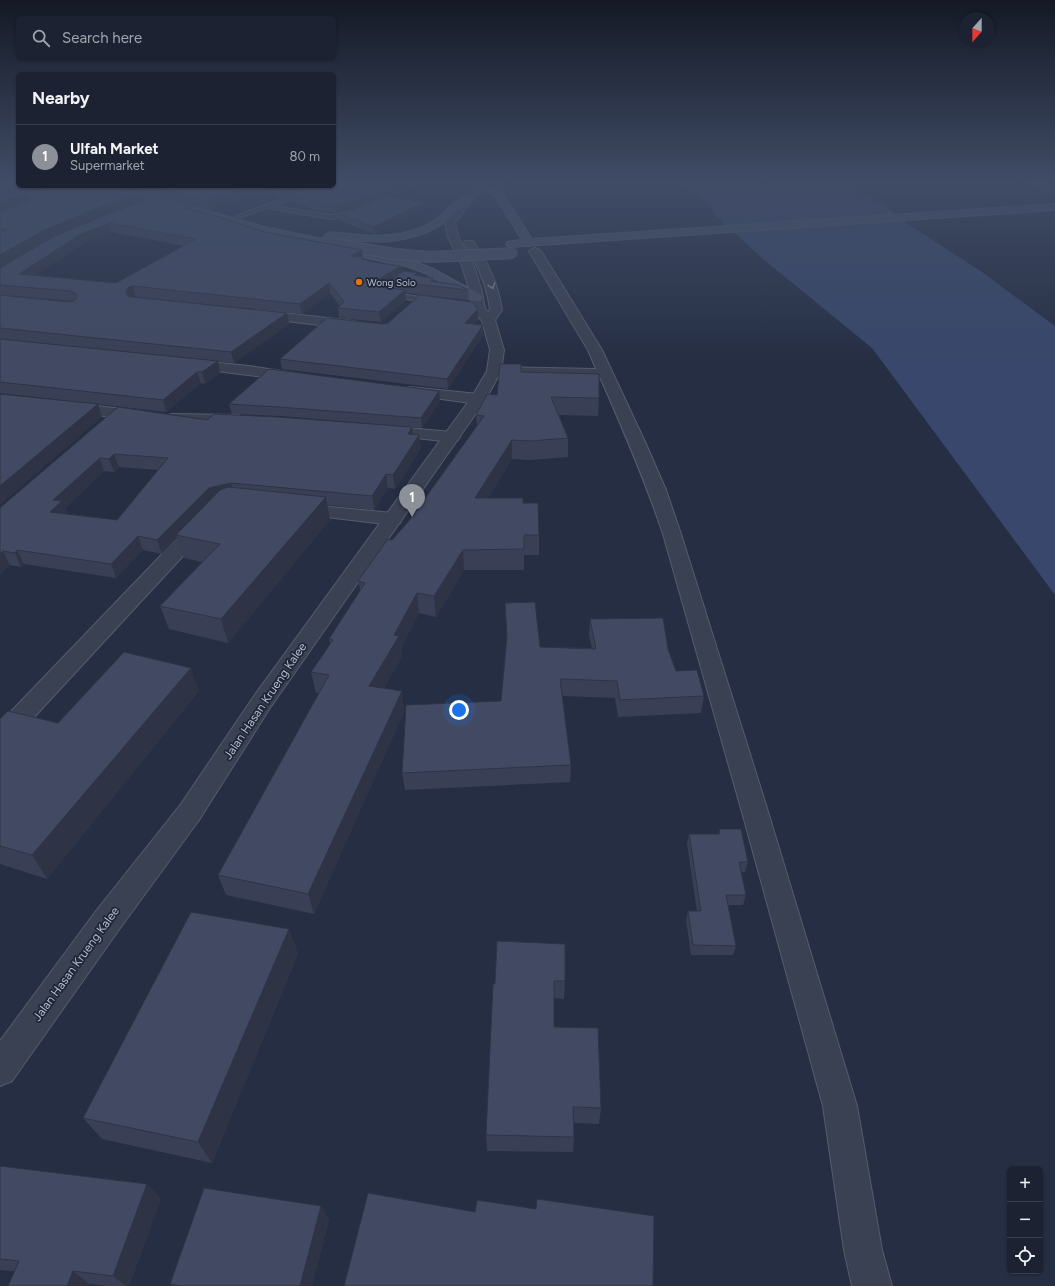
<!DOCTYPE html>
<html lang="en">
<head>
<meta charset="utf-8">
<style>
  :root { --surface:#1c2232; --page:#252a3a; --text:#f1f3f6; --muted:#a0a4ac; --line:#3a3f4d; --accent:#8c9099 }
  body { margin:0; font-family:Figtree,sans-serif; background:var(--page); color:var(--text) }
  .controls { position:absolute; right:12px; bottom:12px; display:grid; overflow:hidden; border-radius:6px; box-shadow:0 1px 3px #0004 }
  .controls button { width:36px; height:36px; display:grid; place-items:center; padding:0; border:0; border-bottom:1px solid var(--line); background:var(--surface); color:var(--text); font:20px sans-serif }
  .compass { position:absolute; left:959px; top:12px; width:36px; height:36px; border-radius:50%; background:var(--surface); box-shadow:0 1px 3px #0004; rotate:201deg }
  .you { position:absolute; left:459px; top:710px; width:14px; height:14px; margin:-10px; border:3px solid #fff; border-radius:50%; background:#1a73e8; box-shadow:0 0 0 6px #1a73e833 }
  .badge { display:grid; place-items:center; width:26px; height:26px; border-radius:50%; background:var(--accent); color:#fff; font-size:13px; font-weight:700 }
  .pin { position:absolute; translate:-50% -33px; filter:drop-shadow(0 1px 2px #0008) }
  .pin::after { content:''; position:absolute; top:21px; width:14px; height:12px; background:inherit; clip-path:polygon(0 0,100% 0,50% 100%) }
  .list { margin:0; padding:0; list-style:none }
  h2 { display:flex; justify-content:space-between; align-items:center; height:52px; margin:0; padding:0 16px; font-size:17px }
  h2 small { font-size:13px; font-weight:400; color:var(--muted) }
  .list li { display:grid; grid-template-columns:26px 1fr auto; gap:12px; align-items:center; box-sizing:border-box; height:64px; padding:0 16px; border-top:1px solid var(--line) }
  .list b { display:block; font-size:15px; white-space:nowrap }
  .list p { margin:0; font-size:13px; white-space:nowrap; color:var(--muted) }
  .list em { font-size:13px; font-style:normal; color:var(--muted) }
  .icon { flex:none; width:22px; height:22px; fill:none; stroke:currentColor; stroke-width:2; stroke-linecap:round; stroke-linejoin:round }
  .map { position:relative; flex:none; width:1055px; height:1286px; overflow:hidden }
  .search { position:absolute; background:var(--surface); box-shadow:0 1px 3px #0004; left:16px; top:16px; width:320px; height:44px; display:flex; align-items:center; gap:10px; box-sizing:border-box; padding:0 14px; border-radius:6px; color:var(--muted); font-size:15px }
  .panel { position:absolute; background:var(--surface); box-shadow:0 1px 3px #0004; left:16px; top:72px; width:320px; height:116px; border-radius:6px }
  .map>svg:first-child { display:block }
  .water { fill:#38476b }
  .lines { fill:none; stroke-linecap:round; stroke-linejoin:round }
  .service-casing { stroke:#555c6d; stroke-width:2 }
  .minor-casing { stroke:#555c6d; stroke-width:2 }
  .tertiary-casing { stroke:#555c6d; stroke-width:2 }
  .secondary-casing { stroke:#555c6d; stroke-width:2 }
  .service { fill:#3a4153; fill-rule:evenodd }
  .minor { fill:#3a4153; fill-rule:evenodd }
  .tertiary { fill:#3a4153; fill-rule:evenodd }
  .secondary { fill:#474f66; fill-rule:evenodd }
  .secondary-bridge-casing { stroke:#555c6d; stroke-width:12; stroke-linecap:butt }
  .secondary-bridge { stroke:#474f66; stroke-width:10 }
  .wall { fill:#394055; fill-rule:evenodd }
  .shaded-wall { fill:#2e3445 }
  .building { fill:#424a63; stroke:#2e3445; fill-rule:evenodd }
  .oneway { stroke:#7f8596 }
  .food-dot { fill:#e8710a; stroke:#1e2638; stroke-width:1.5 }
  .labels { text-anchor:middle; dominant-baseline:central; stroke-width:3.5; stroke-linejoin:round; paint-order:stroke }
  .far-poi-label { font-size:10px; fill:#b7bccd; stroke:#1e2638; text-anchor:start }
  .street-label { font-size:12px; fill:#b7bccd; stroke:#1e2638 }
</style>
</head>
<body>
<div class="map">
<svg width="1055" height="1286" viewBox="0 0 1055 1286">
  <rect width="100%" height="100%" fill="#252e43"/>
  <path class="water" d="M682,183h160l44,23 19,16 77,50 73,54v269l-183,-247 -109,-89 -47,-43 -7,-13z"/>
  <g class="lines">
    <defs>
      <path id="service" d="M317,186h8l-52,20 58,9 23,-4 3,2 -1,1 -25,5 -64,-11 -26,9 -5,-1z
        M399,279l4,2 -2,1 -13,10 32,5v4l-41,-6v-4z"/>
      <path id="minor" d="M55,186h15l-2,2 -27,8 4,3 -5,3 -13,-7 2,-2z
        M535,248l6,3 61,99 44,94 20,46 15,44 85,271 91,301 25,144 10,36h-40l-8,-36 -21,-144 -83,-301 -77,-271c-18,-54 -40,-105 -63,-157l-106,-2 -5,-1 -2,-3 2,-3 5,-1 102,2 -8,-19 -59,-99z
        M258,310l95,11 5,1 2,3 -2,3 -5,1 -100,-12 -1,-3 1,-3z
        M190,360l59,6 46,7 5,1 2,3 -2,3 -5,1 -110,-14 -2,-3 2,-3z
        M410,387l68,7 5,2 3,3 -3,3 -5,2 -73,-10 -2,-3 2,-3z
        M71,403l69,8 6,2 2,3 -2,3 -6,2 -74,-10 -3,-3 3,-3z
        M172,414l66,1 6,2 2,3 -2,3 -6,2 -72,-3 -2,-3 2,-3z
        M384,426l68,6 6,2 2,3 -2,3 -6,2 -74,-8 -2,-3 2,-3z
        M299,504l94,9 7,2 2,4 -2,4 -7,2 -100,-12 -3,-4 3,-4z
        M200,520l7,2 2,4 -2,4 -195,211 -9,3 -3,-1v-20l193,-201z"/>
      <path id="tertiary" d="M479,183l5,3 -29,36 3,15 16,29 8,26 3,17 3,3 2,-2c-3,-26 -12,-46 -26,-67l1,-2h8c15,22 25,42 29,69l-7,10 9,30 -3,21 -15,28 -216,309 -71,112 -81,111 -106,150 -12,5v-45l96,-130 85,-107 73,-108 217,-298 16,-27 3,-21 -8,-29 -9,-11 -3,-18 -8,-26 -14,-29 -3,-15c6,-9 24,-36 34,-39z
        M1032,183h12l11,4v6l-21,-8z"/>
      <path id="secondary" d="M103,186h15l147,41 57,12 5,3 -5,3 -63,-13 -154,-44z
        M492,187l10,5 30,47 523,-35v6l-544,37 -4,-1 -1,-2 1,-2 15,-2 -27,-44 -8,-6z
        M467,196l3,1 2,2 -2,2c-11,7 -20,18 -31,25 -35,21 -71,16 -109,12l-5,-3 5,-3c36,4 73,9 105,-12 10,-7 19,-21 32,-24z
        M335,245l81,17 17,7 48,26 2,3 -2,3h-8l-48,-28 -16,-6 -78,-17 -1,-2 1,-2z"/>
    </defs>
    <use href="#service" class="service-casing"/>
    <use href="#minor" class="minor-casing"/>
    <use href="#tertiary" class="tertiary-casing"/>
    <use href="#secondary" class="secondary-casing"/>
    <use href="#service" class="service"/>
    <use href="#minor" class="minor"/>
    <use href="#tertiary" class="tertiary"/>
    <use href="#secondary" class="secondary"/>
    <defs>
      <path id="secondary-bridge" d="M322,242l73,12 35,3 83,-4"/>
    </defs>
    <use href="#secondary-bridge" class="secondary-bridge-casing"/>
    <use href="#secondary-bridge" class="secondary-bridge"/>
  </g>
  <path class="wall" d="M0,183h18v3h102l26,15 45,5 1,4 72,22 98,18 1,7 1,3 37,6 1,6 16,4 15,2 1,3 34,9 1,10 -64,-7 1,7 -25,22 -42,-4 -1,-10 2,-2 -10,-13 -28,21 -166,-17h-3l154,16 2,11 -55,39 -234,-24v-44l69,7 3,-1 -72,-6v-27l112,-56 -5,2 -60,26 -47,27v-75l23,2 3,8 17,-7 1,-1 -2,-5 -16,4 -26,-1zM112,232l72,14 -68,37 -81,-8 49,-32zM391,282v6l-8,-1z
    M124,186h210l78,2 -22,9 33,12 -48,25 -37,-14 -1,-7 -22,-3 -24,-9 -1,-7 -7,3 -16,-6 -59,19z
    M478,319l-5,5 10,1v10l-35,54 -166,-20 -2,-10 103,-35z
    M0,339l220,34 -15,11 -4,-1 -35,29 -166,-19z
    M521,364l1,8 77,26 -1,18 -39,-1 9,23v19l-38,3 -18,-1 -24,39 35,5 16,32v20h-15v15h-60l-28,47 -17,-4 -18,35 1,9 -18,31 18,3 2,21 -90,202 -88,-19 -8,-20 101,-182h-3l-5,-21 19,-28 -1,-5 31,-49 -2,-9 50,-59 69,-96 -1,-11 21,-20z
    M439,391l1,10 -18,27 -141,-12 -49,-2 -3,-10z
    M118,407l89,13 205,7 1,7 6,1 2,13 -26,41 -7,-1 -14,22 -46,-5 2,15 -102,123 -59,-14 -9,-23 42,-44 -18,-4 -7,-20 -15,16 -19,-4 -27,28 -92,-14 -3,3 -11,-2 -10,9v-66l1,-1zM119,467l39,3 -41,50 -49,-6 -3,-6 39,-37 10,1z
    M505,603l35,44 52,1 -3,-12 1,-17 78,30 8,22 28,25 -3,17 -83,4 -3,-19 -53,-2 9,69 -1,17 -165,8 -3,-17 99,-72 6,-60z
    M199,691l-152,188 -47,-15v-145l58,4z
    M719,829l29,33 -3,10h-4l5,23 -3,10h-16l9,41 -3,9h-42l-5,-35 2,-9h9l-10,-67 2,-10h29z
    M289,929l9,25 -86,209 -110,-24 -19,-21z
    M497,941l68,40 -1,18 -10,-1v29l47,81 -2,16 -25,-1v14l-1,15 -86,-1 -1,-16z
    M0,1166l147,18 14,15 -32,87h-21l-19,-2 -75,-13 -14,-1z
    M321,1206l8,14 -17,66h-140l-2,-2z"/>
  <path class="shaded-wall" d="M404,183h7l1,5 -23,9 -1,-8z
    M24,186h26l-9,1 1,2 -16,4z
    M254,186h12l1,5 -59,19 -2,-9z
    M289,186h24l-23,6v2l-7,3 -2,-8z
    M384,188v9l-34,15 -14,1 -1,-8z
    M143,193l3,8 -39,13 -60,26 -47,27v-12l44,-25 60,-25z
    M23,194l3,8 -26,10v-10z
    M423,202v7l-48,25 -1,-7z
    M191,206l2,9 -8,-7z
    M110,223l2,9 -28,11 -62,41 -3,-10 62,-40z
    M362,250l1,8v-1l2,10 -14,-11z
    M401,266l1,10 -11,5v1l-13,8 -1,-4v-6z
    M329,283l1,10 -28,21 -2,-10z
    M133,286l3,11 -4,1 -3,3 -3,-10 3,-4z
    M405,290l1,10 -25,22 -2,-10z
    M478,309v10l-13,14v-10z
    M287,313l2,11 -55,39 -3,-11z
    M483,325v10l-35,54 -1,-10z
    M218,361l2,12 -15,11 -3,-12z
    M197,372l4,11 -35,29 -3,-12z
    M439,391l1,10 -18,27 -1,-10z
    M98,404l4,13 -102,88v-19z
    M412,427l1,13 -5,-6z
    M419,435l2,13 -26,41 -2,-14z
    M512,440v19l-36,58 -1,-19z
    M114,454l5,13 -5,5 -5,-13z
    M100,458l4,13 -39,37 3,6 -18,-2 3,-12z
    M386,474l2,14 -14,22 -2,-14z
    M231,483l3,14 -58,38 1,3 -15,16 -5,-14 52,-52z
    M326,497l4,23 -102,123 -7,-24z
    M138,536l5,14 -27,28 -5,-14z
    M17,550l7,14 -3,3 -6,-14z
    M463,550l1,20 -28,47 -2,-21z
    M3,551l7,14 -10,9v-20z
    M417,593l2,20 -18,35 1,9 -29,50 -4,-21 25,-51z
    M191,668l8,23 -152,188 -15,-24z
    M402,691l2,21 -90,202 -6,-20z
    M289,929l9,25 -86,209 -14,-21z
    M147,1184l14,15 -32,87h-3l-13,-10z
    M321,1206l8,14 -17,66h-12z
    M73,1271l16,13v2h-22z"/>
  <path class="building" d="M0,183h18v2l-18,-1z
    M334,183h70l-16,6 -4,-1 -36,15 -13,2 -22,-3 -23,-10 16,-6h28z
    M46,186h74l23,7 -39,12 -60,25 -44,25v-22l7,-4h-7v-17l43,-17 3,-4 -5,-4z
    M152,186h102l-48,15z
    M274,186h15l-8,3z
    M0,192l23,2 -23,8z
    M385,196l38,6 -49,25 -37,-14 17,-4z
    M159,197l32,9 -6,2 34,9 45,15 98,18 -11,6 12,1 -2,2 12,3 28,4 -24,14v6l28,4 -26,22 -41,-4 6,-6 -15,-19 -29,21 -167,-18 -4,1 -3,4 2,5 5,1 154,16 -56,39 -231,-24v-33l69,7 5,-1 3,-4 -2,-4 -5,-2 -70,-6v-17l53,-31 60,-25zM110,223l86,16 -80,44 -97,-9 62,-40z
    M403,271l14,2 -3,2 19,3 -3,3 29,4 9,5 -77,-9z
    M420,295l52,7 6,7 -13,14 18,2 -36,54 -167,-20 47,-41 56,6 5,-1z
    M0,339l218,22 -16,11h-5l-34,28 -163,-18z
    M500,364h21v8l78,2v24l-48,-1 17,41 -38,3 -18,-1 -37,58h48v5h15l1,32h-15v14l-61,1 -29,46 -17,-3 -23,42 5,1 -30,50 33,5 -94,203 -90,-19 111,-200 -18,-3 22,-32 -4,-1 36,-56 -7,-2 30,-42 4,1 16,-18 76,-106 -8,-1 11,-21 10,1z
    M269,369l170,22 -18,27 -142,-11 -50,-3z
    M0,394l98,10 -98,82z
    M118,407l89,13 7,-6 64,3 134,10 -4,7 11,1 -26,40 -7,-1 -14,22 -141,-13 -22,5 -52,52 -19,-4 -27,28 -94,-14 -2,3 -12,-2 -3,3v-46l1,-1zM114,454l54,4 -51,62 -67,-8 12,-11 -9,-1 47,-42 9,1z
    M228,487l98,10 -105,122 -61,-13 60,-62 -44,-9 44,-45z
    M535,602l5,45 56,2 -6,-30 73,-1 5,31 8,22 21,-1 7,26 -84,4 -3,-19 -57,-2 11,86 -169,8 4,-68 95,-4 6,-64 -2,-34z
    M124,652l67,16 -159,187 -32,-9v-127l8,-8 50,12z
    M719,829h22l7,33h-9l7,33h-20l10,51 -43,-1 -5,-34h13l-12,-77h31z
    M191,912l98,17 -91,213 -115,-24z
    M497,941l68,3v37h-11v46l44,1 3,80 -28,-1 1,30 -88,-2 7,-151h2z
    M0,1166l147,18 -34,92 -40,-5 -6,15h-59l11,-25 -19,-2z
    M204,1188l117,18 -21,80h-119l-11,-2z
    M368,1193l107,19 2,-12 59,9 1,-10 117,17 -1,70h-309z"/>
  <defs><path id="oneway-chevron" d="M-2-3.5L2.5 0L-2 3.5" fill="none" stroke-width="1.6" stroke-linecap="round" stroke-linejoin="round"/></defs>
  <use class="oneway" href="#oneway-chevron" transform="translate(492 286) rotate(70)"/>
  <linearGradient id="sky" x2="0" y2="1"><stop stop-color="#141925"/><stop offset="0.5" stop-color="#404c66"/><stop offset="1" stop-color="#404c66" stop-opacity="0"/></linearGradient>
  <rect width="1055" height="363" fill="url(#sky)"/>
  <circle class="food-dot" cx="359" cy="282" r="4"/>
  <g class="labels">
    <g class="far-poi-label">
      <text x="367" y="282">Wong Solo</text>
    </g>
    <g class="street-label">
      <text transform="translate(265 701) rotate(-56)">Jalan Hasan Krueng Kalee</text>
      <text transform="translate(76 964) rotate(-54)">Jalan Hasan Krueng Kalee</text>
    </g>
  </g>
</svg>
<div class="controls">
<button>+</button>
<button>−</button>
<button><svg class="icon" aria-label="locate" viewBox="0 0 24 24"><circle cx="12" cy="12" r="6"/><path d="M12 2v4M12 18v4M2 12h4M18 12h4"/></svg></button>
</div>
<svg class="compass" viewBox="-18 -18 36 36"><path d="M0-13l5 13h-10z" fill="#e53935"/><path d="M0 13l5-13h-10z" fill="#a0a4ac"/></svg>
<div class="you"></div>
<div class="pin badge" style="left:412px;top:517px">1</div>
<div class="search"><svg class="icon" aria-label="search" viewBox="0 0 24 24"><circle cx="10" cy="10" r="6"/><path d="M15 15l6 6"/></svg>Search here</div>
<section class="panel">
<h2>Nearby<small></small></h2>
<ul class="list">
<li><span class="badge">1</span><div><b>Ulfah Market</b><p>Supermarket</p></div><em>80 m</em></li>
</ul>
</section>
</div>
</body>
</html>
